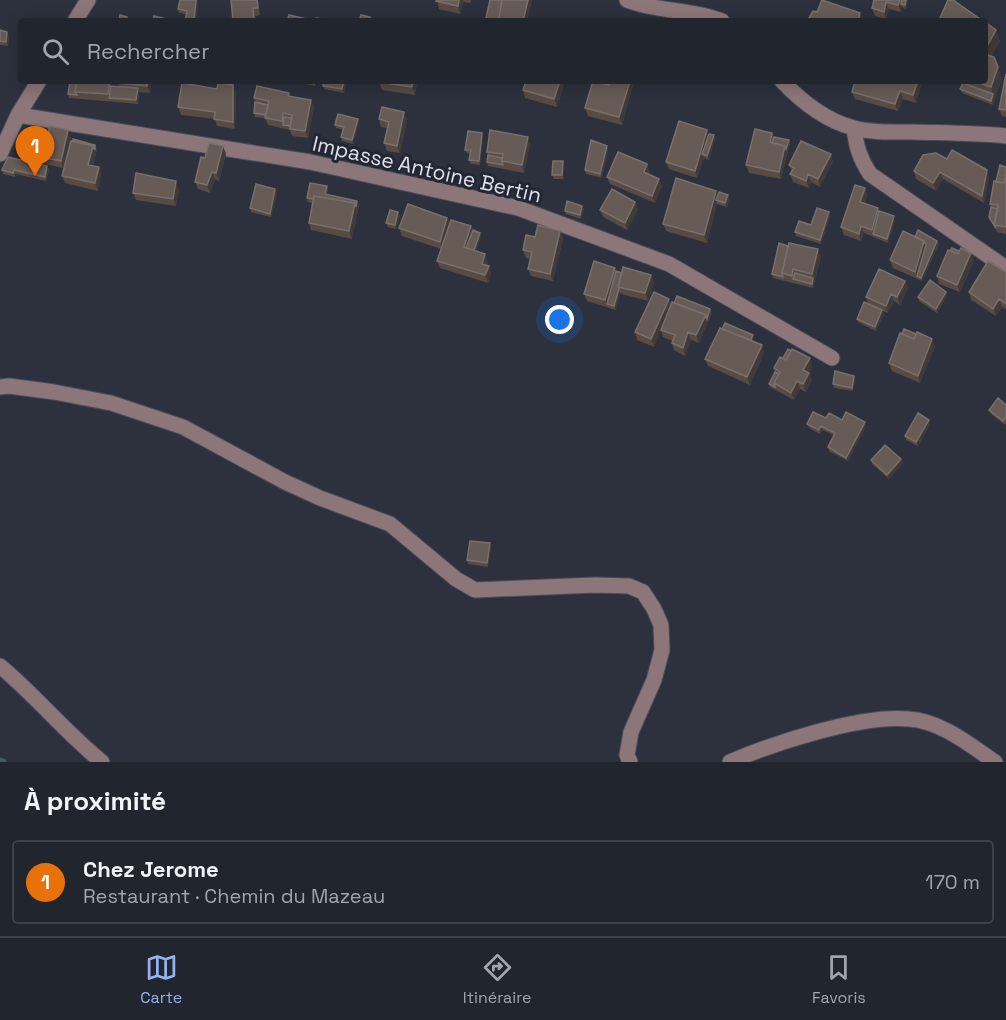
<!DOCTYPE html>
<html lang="fr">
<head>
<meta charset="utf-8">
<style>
  :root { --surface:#21252e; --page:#292d36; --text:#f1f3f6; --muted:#a2a5aa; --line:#3e424a; --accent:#95b2f1 }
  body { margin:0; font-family:"Space Grotesk",sans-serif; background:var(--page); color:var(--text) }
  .you { position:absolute; left:560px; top:320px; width:21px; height:21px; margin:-15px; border:4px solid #fff; border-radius:50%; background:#1a73e8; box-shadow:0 0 0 9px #1a73e833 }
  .badge { display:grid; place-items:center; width:39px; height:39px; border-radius:50%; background:var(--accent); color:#fff; font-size:20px; font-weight:700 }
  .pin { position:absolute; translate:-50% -50px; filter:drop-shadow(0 2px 3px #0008) }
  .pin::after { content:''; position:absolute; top:32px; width:21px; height:18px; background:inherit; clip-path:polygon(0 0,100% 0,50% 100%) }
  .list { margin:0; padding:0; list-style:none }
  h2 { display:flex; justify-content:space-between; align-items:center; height:78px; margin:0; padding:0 24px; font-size:26px }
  h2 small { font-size:20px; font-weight:400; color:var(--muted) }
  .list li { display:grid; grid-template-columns:39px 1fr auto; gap:18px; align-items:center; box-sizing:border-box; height:84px; margin:0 12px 12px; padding:0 12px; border:2px solid var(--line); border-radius:6px }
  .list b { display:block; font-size:22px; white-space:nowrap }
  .list p { margin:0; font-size:20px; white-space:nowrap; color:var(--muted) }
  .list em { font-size:20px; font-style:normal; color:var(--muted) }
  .icon { flex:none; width:33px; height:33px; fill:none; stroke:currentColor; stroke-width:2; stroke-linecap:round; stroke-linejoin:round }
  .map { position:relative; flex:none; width:1006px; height:762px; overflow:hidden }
  .search { position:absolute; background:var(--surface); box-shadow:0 3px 15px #0003; left:18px; right:18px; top:18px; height:66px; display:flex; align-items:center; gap:15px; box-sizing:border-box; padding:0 21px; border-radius:6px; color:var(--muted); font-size:22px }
  .sheet { height:174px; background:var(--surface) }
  nav { display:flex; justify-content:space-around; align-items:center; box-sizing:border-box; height:84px; border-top:2px solid var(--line); background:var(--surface); font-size:16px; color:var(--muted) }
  nav a { display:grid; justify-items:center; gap:3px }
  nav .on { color:var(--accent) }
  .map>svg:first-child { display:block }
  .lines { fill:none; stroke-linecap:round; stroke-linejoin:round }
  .stream { stroke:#455d61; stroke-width:7 }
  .minor-casing { stroke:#484d59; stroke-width:17 }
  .minor { stroke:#8c7679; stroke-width:15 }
  .wall { fill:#574b43 }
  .shaded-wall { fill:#403a39 }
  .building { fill:#665b55; stroke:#78706c; stroke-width:1.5 }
  .labels { text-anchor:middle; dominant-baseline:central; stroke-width:6; stroke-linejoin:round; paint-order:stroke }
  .street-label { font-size:21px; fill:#dee1e9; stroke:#222733 }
</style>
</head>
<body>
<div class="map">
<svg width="1006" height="762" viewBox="0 0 1006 762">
  <rect width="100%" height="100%" fill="#2c313d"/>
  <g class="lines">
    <path class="stream" d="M0,761l3,1"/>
    <defs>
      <path id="minor" d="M627,0c30,12 65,9 95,21
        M75,21l13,-21
        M782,81c19,20 45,40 72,47 19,5 40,4 60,4 31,1 61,1 92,4
        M18,115l292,47 208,46 151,56 163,94
        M854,128c2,18 6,31 16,46l136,94
        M0,154l18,-39 21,-34
        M0,387l9,-1 45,6 57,11 72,24 102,55 35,16 70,26 66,55 19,11 120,-5 34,1 14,6 11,17 7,16 1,25 -8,30 -23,52 -4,23 3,7
        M0,666c36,30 66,67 102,96
        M730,762c44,-19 132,-48 179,-43 32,2 61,26 86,43"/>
    </defs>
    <use href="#minor" class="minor-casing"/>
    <use href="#minor" class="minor"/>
  </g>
  <path class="wall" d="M180,0h17l1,2 -12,12 -7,-1 -1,-4z
    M258,0l2,15 -5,1 1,5h-23z
    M437,0h34l-1,3 -7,-1 -3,12 -21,-5z
    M490,0h42l-5,21h-40l-1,-3z
    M874,0h34l-2,9 -4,-2 -1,5 -12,-3 -3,10 -11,-3 -3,-8z
    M985,22l15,19 -9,15 11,22 -9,27 -31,-12 -2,-4 3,-6 -1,-2h23z
    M0,30l9,6 -1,10 -8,-1z
    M1006,74v43l-4,-1 -3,-7z
    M70,81l49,6 -1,-4 33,-2 -1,12 -11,-1 -1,12 -69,-6 -1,-4z
    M222,81h19l-1,2z
    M292,81h24l-1,5z
    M324,81h23l-3,12 -20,-4 -1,-3z
    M417,81l-2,14 -33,-5 -3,-8z
    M526,81h39l-8,26 -32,-9 -2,-8z
    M634,81l-12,44 -34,-9 -3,-8z
    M922,81l-6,22 -13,-4 -5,12 -43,-12 -3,-7z
    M233,85l3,8 -1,36 -18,-3 -2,-7 -34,-4 -3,-8 39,-18z
    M290,96l24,11 -6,31 -16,-2 -2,-6 -22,-5 -3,-7 -10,-1 -1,-4 1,-11 -1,-4z
    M404,112l3,8 -7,33 -13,-2 -3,-8 3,-15 -6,-1 -2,-8z
    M358,119l1,4 -6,21 -11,-3 -1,-4 2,-7 -7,-2 -1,-3z
    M772,133l2,4 16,6 -9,36 -32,-6 -3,-8z
    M709,134l6,5 -6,21 -5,-2 -7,20 -28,-9 -3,-7z
    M483,137l-3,28 -9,-1 -2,-4 1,-6 -3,-1 -2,-3z
    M71,138l-8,30 -18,-4 -3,-7z
    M530,144l-6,29 -36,-7 -1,-4 1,-7 -1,-3z
    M97,149l-4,17 6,1 2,7 -3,17 -33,-8 -3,-7z
    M608,149l-6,29 -16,-4 -1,-4z
    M226,154l-7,27 -4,-2 -5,14 -12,-4 -3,-7 10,-24z
    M947,159l42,18 -5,26 -41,-24 -7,12 -20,-12 -2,-8z
    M563,161l1,4v14h-10l-2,-4z
    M833,161l-13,26 -9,-5 -2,6 -16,-6 -3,-8 2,-2 -3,-7z
    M647,164l2,8v2l13,12 -7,17 -45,-19 -3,-7z
    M47,166l2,4 -3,11 -31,-7v3l-12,-3 -1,-4z
    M1006,167v67l-9,-2 -8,-15 2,-10 -1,-3 6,-22z
    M327,186l1,3 -1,6 32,10 -7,34 -41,-9 -2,-7 3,-20 -4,-1 -1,-4z
    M865,188l2,7 -2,8 30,17 -7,23 -24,-10 -3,8 -17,-6 -3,-8z
    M179,189l-3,17 -40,-6 -3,-7z
    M275,189l2,4 -6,24 -20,-5 -1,-4z
    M717,195h11l1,3 -2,9 -10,-3 -10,39 -41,-12 -3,-7z
    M635,202l3,8 -11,20 -24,-13 -3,-7z
    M582,206l2,3 -3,10 -15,-5 -1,-3z
    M398,212l2,4 -4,13 -8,-2 -2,-4z
    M830,216l-9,28 -25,-8 -1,-4z
    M447,218l3,6 23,6 7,3 1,3 -5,15 12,11 -1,3 4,9 -3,9 -48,-15 -3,-7 4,-12 -39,-13 -3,-8z
    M535,237l28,1 -10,43 -22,-5 -3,-7 2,-10 -4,-1 -3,-8z
    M915,237l22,4 2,3 -17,37 -29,-13 -3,-8z
    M821,257l-8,31 -40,-10 -1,-4z
    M974,260l-14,32 -21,-8 -2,-8z
    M616,271l6,2 29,2 3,8 -6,18 -27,-7 -1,-1 -4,17 -29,-9 -3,-7z
    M1006,272v37l-4,-2 -6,9 -25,-16 -2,-8z
    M905,281l3,7 -8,17 -6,-4 -6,12 -6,-2 2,3 -8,17 -18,-9 -1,-3 11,-15 -2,-7z
    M946,292l1,4 -10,17 -18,-12 -1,-4z
    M710,309l2,4 -13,30 -8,-3 -6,16 -11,-6 -2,-7 1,-2 -10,-4 -2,-7 -7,17 -17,-7 -2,-8z
    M902,334h14l19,12 -15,37 -28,-12 -3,-8z
    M754,339l-1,3 9,3 2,8 -14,32 -42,-19 -3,-7z
    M783,358l29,8 -3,6 3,8 -6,12 -6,-3 -6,11 -24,-13 -1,-3 6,-12 -1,-4z
    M854,376l1,4 -2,11 -19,-3 -1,-4z
    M1006,405v18l-1,2 -14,-11 -2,-4z
    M826,418l16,2 24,6 -18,35 -19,-10 -1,-4 5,-12 -10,-5 -3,4 -11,-6 -2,-4z
    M930,424l-12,22 -12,-6 -1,-4z
    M871,460l32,3 -14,16 -17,-15z
    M491,547l-3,20 -20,-3 -1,-4z"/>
  <path class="shaded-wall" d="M196,0l2,2 -2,19h-2z
    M257,0h1l2,15 -2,-7z
    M459,0h4v2l-3,12 -2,-8z
    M528,0h4l-5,21h-4z
    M900,0h4l-3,4 1,3 -1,5 -3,-7z
    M906,0h2l-2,9 -1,-4z
    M886,2l3,7 -3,10 -2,-7z
    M860,13l3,7 -1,1h-4z
    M996,30l4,11 -10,17 -4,-10z
    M7,32l2,4 -1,10 -2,-4z
    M998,67l4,11 -9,27 -2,-4 2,-7 -2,-7z
    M110,81h3l-2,17h-2l-1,-4z
    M148,81h3l-1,12 -3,-7z
    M344,81h3l-3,12 -2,-4z
    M413,81h4l-2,14 -3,-8z
    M560,81h5l-8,26 -3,-8z
    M630,81h4l-12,44 -3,-8z
    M918,81h4l-6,22 -3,-8z
    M233,85l3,8 -1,36 -2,-7z
    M138,88l1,4 -1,12 -2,-4z
    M900,91l3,8 -5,12 -3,-7z
    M311,100l3,7 -6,31 -3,-7z
    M404,112l3,8 -7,33 -3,-7z
    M358,119l1,4 -6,21 -1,-4z
    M68,130l3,8 -8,30 -2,-7z
    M707,130l3,8 -8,16 2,4 -7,20 -2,-7z
    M482,133l1,4 -3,28 -1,-4z
    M714,135l1,4 -6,21 -2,-4z
    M528,137l2,7 -6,29 -2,-8z
    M789,140l1,3 -3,10 -1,-4z
    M95,145l2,4 -1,4 -5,19 -3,-7 5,-19z
    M223,146l3,8 -7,27 -3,-8z
    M607,146l1,3 -6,29 -2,-4z
    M785,146l2,7 -6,26 -2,-7z
    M831,154l2,7 -13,26 -2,-8z
    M563,161l1,4v14l-2,-4z
    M647,164l2,8 -2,8 -3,-8z
    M47,166l2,4 -3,11 -1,-4z
    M99,167l2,7 -3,17 -3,-8z
    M987,170l2,7 -5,26 -2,-7z
    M212,172l3,7 -5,14 -3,-8z
    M940,172l3,7 -7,12 -3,-8z
    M808,174l3,8 -2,6 -3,-7z
    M659,179l3,7 -7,17 -3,-7z
    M176,181l3,8 -3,17 -3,-7z
    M327,186l1,3 -2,9 -1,-4z
    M865,188l2,7 -4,14 -3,-7z
    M275,189l2,4 -6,24 -1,-3z
    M716,191l3,7 -3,2 1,4 -10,39 -3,-8z
    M728,195l1,3 -2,9 -2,-4z
    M357,201l2,4 -7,34 -3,-8 6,-28z
    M635,202l3,8 -11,20 -2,-7z
    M582,206l2,3 -3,10 -1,-4z
    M878,208l3,7 -8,19 -1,-4z
    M398,212l2,4 -4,13 -1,-4z
    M829,212l1,4 -9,28 -1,-4z
    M894,216l1,4 -7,23 -1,-4z
    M447,218l3,8 -7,24 -3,-8z
    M471,226l3,8 -6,17 -4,-4z
    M861,226l3,7 -3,8 -2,-7z
    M560,231l3,7 -10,43 -3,-7z
    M480,233l1,3 -7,21 -2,-4z
    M924,241l3,7 -10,28 -2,-4z
    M937,241l2,3 -17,37 -1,-3z
    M818,249l3,8 -8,31 -1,-4 1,-6 -1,-4z
    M971,253l3,7 -14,32 -3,-7z
    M485,254l3,8 -3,9 -3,-7z
    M489,266l2,8 -3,9 -3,-8z
    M615,268l2,7 -10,29 -2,-4z
    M651,275l3,8 -6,18 -3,-8z
    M905,281l3,7 -8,17 -3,-8z
    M619,289l1,4 -4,17 -2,-4z
    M946,292l1,4 -10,17 -1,-4z
    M891,294l3,7 -6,12 -2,-7z
    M669,299l3,7 -18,41 -3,-8z
    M999,299l3,8 -6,9 -3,-7z
    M710,309l2,4 -13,30 -3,-8 10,-20z
    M882,310l2,4 -8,17 -1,-4z
    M688,332l3,8 -6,16 -2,-8z
    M932,339l3,7 -15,37 -2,-7z
    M762,345l2,8 -14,32 -3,-8z
    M810,358l2,8 -6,11 -3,-7z
    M809,373l3,7 -6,12 -3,-8z
    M854,376l1,4 -2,11 -1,-3z
    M797,381l3,8 -6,11 -3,-7z
    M929,420l1,4 -12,22 -2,-4z
    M865,422l1,4 -18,35 -2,-3z
    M821,426l2,4 -3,4 -1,-4z
    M901,459l2,4 -14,16 -2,-4z
    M490,543l1,4 -3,20 -1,-4z"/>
  <path class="building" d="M180,0h16l-2,21h-9l2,-10 -9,-2z
    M231,0h26l1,8h-5l1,13h-21z
    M437,0h22l-1,6 -22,-5z
    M490,0h12l-3,18 1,3 -14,-3z
    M502,0h26l-5,21h-11l-13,-3z
    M822,0l38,13 -2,8h-51l6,-10 4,1z
    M874,0h26l-2,5 -12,-3 -2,10 -12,-4z
    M902,0h4l-1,5 -4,-1z
    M948,0h5l30,21h-38l-5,-3z
    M120,15l7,2 -1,4h-7z
    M289,15l18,4 -1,2h-19z
    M361,15l9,2 -1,4h-10z
    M154,16l13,3 -1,2h-13z
    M316,18l12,2v1h-13z
    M985,22l11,8 -10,18 -1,-1z
    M0,30l7,2 -1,10 -6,-1z
    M985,54l9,3 4,10 -7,20 -17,-6h11z
    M1006,74v36l-7,-1z
    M70,81h7l-2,11 2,3 -9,-1z
    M77,81h33l-2,13 -33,-2z
    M118,81h30l-1,5 -29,-3z
    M324,81h20l-2,8 -19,-3z
    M379,81h34l-1,6 -33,-5z
    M526,81h34l-6,18 -31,-9z
    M593,81l16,4 1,-4h20l-11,36 -34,-9z
    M596,81h14l-1,4z
    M855,81h63l-5,14 -13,-4 -5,13 -43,-12z
    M182,83l35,6 1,-6 15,2v37l-19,-3 1,-7 -37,-5z
    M963,83l30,11 -2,7 -31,-12z
    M111,86l27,2 -2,12 -27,-2z
    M257,86l32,7 -1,3 23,4 -6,31 -15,-2 2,-14 -9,-2 -1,8 -17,-3 4,-17 -15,-3z
    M255,102l13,3 -2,10 -12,-2z
    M382,107l22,5 -7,34 -13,-3 5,-21 -10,-3z
    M338,114l20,5 -6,21 -11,-3 3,-10 -9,-2z
    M284,117l8,1 -2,8 -7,-1z
    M679,121l28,9 -12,41 -29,-9z
    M50,126l18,4 -7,31 -19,-4z
    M755,129l17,4 -2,9 15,4 -6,26 -33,-7z
    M490,130l38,7 -6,28 -20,-4 1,-7 -16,-2z
    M468,131l14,2 -3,28 -10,-1 2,-10h-6z
    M709,134l5,1 -7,21 -5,-2z
    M774,137l15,3 -3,9 -1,-3 -13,-3z
    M73,139l22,6v5l-2,-4 -20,-5z
    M591,140l16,6 -7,28 -15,-4z
    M71,141l22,5 -5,19 11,2 -4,16 -33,-7z
    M801,141l30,13 -13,25 -10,-5 -2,7 -16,-7 4,-6 -5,-3z
    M209,143l14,3 -7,27 -4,-1 -5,13 -12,-3 6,-25 4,1z
    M952,150l35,20 -5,26 -42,-24 -7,11 -19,-12 9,-16 13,-2 11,6z
    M618,152l29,12 -3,8 15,7 -7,17 -45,-19z
    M488,155l14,3v3l1,4 -16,-3z
    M8,157l39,9 -2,11 -31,-7 -1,3 -11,-3z
    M553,161h10l-1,14h-10z
    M1000,165l6,2v7l-2,9 -8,-1z
    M136,173l40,8 -3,18 -40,-6z
    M1006,174v53l-12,-2 4,-20 -8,-1 4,-23 10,2z
    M676,178l40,13 -12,44 -41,-11z
    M310,183l17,3 -2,8 32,7 -1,6 -1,-4 -41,-7 -1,3 -6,-1z
    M256,184l19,5 -5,25 -20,-6z
    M855,185l10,3 -5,14 18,6 -6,22 -11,-4 -2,8 -18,-7z
    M612,189l23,13 -10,21 -25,-13z
    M719,192l9,3 -3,8 -9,-3z
    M314,196l41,7 -6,28 -40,-8z
    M567,201l15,5 -2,9 -15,-4z
    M408,204l39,14 -7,24 -41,-14z
    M991,207l7,2 -4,16 2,3 -7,-11z
    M817,208l12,4 -9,28 -25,-8 4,-11 12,4z
    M390,210l8,2 -3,13 -9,-2z
    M879,211l15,5 -7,23 -14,-5z
    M451,220l20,6 -7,21 21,7 -3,10 7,2 -4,9 -48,-14z
    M538,225l22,6 -10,43 -22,-5 4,-17 -9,-2 3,-15 9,2z
    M473,230l7,3 -6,17 -8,-2z
    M918,230l19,11 -16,37 -4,-2 9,-31 -2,-4 -9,-4z
    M903,231l21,10 -9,31 -25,-12z
    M779,243l9,3 -6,27 1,4 -11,-3z
    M789,243l29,6 -6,25 -19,-5 -1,7 -10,-3z
    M952,248l7,3 -1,3 -8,-3z
    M961,248l10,5 -14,32 -20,-9 11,-26 10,4z
    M594,261l21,7 -10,32 -21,-6z
    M988,261l18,11v32l-7,-5 -6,10 -24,-17z
    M623,267l28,8 -6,18 -27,-6z
    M879,269l26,12 -8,16 -6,-3 -5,12 -20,-9z
    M616,271l6,2 -4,14 1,2 -5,17 -7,-2z
    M795,273l18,5 -1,6 -19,-5z
    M930,280l16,12 -10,17 -18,-12z
    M654,292l15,7 -18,40 -16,-7z
    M677,296l33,13 -3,10 -1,-4 -32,-12z
    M672,302l34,13 -10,20 -8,-3 -5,16 -11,-5 3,-8 -14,-5z
    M864,302l18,8 -7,17 -18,-8z
    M725,323l28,12 -2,5 -29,-11z
    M720,328l42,17 -15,32 -42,-18z
    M904,329l12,5 -2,5 -12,-5z
    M917,332l15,7 -14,37 -29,-13 11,-30 14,6z
    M788,349l3,2 -5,9 -3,-2z
    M792,349l18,9 -7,12 6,3 -6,11 -6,-3 -6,12 -17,-10 6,-11 -6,-4 6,-11 6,3z
    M835,371l19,5 -2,12 -19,-4z
    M775,372l4,2 -5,9 1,4 -6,-3z
    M998,398l8,7v12l-3,4 -14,-11z
    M813,412l13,6 3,-5 13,7 4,-8 19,10 -19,36 -18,-11 7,-14 -14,-7 -2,4 -12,-6z
    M918,413l11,7 -13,22 -11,-6z
    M885,445l16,14 -14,16 -16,-15z
    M470,541l20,2 -3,20 -20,-3z"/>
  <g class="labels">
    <g class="street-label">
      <text transform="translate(427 169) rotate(13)">Impasse Antoine Bertin</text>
    </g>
  </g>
</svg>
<div class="you"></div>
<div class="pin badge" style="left:35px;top:176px;background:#e8710a">1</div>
<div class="search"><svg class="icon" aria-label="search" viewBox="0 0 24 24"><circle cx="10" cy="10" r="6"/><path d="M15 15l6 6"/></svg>Rechercher</div>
</div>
<section class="sheet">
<h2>À proximité<small></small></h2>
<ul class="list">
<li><span class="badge" style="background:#e8710a">1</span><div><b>Chez Jerome</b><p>Restaurant · Chemin du Mazeau</p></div><em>170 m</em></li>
</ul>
</section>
<nav>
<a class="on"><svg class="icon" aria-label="map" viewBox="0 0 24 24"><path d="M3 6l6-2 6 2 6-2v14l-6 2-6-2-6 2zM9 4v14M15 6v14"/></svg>Carte</a>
<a><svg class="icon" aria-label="directions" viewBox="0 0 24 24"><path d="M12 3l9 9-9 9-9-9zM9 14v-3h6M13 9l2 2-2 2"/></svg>Itinéraire</a>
<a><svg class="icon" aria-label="saved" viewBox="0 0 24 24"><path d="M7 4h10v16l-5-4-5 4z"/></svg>Favoris</a>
</nav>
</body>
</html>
